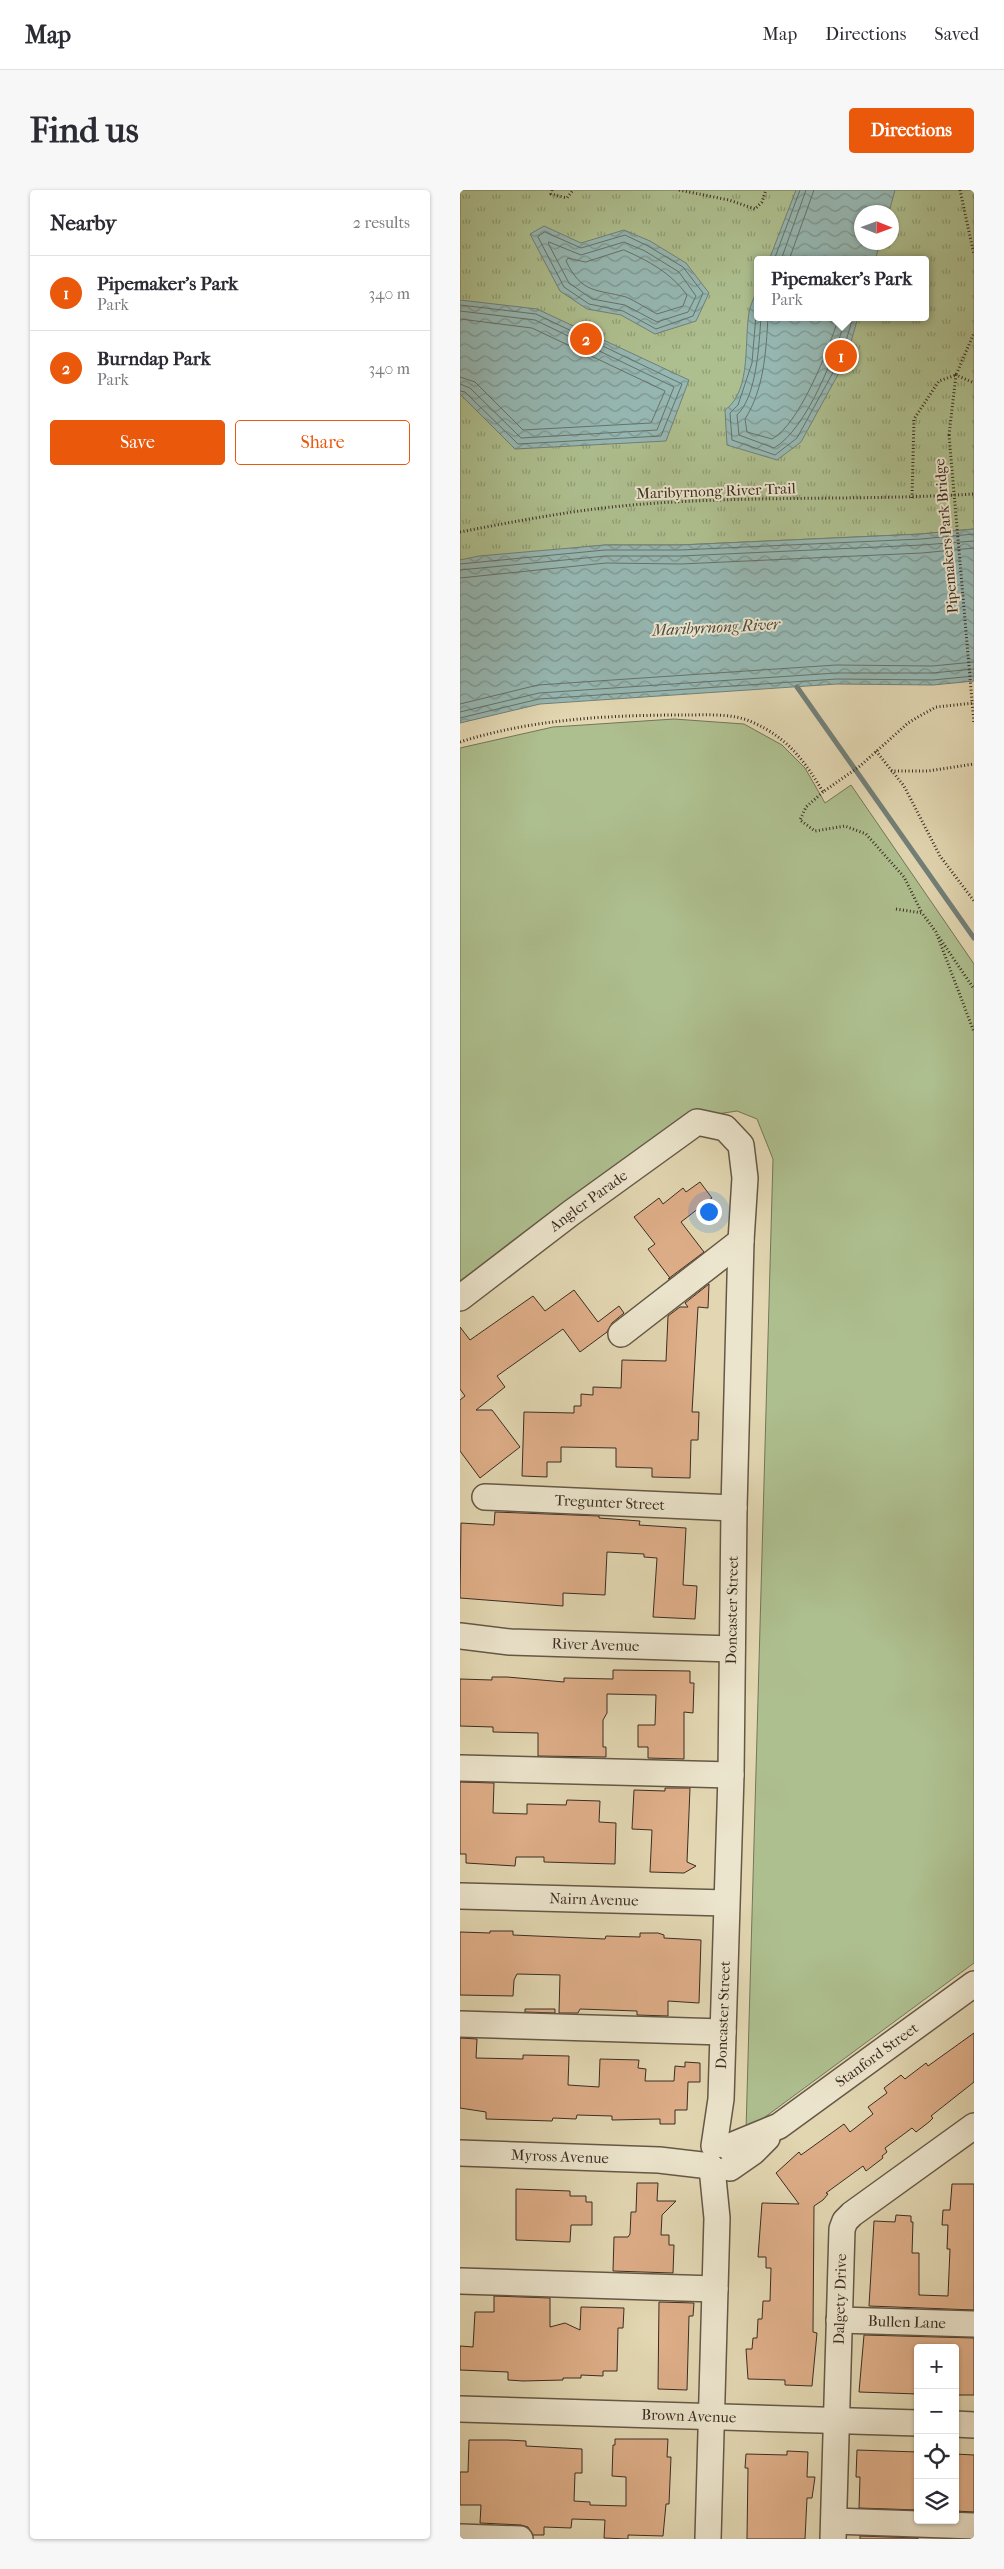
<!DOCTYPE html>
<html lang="en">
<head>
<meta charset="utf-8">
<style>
  :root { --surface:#fff; --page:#f7f7f7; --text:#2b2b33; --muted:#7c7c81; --line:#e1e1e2; --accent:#ea580c }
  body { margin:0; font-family:"IM FELL French Canon",serif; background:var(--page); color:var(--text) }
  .controls { position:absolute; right:15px; bottom:15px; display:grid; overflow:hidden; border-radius:5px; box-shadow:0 1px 4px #0004 }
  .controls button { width:45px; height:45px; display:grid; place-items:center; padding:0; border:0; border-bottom:1px solid var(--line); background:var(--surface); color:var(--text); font:25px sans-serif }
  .compass { position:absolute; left:394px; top:15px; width:45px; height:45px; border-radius:50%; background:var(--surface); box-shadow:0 1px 4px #0004; rotate:91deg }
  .you { position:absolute; left:248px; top:1021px; width:18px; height:18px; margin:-12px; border:4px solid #fff; border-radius:50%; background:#1a73e8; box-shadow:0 0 0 8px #1a73e833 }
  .badge { display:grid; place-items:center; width:32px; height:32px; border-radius:50%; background:var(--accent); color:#fff; font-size:16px; font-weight:700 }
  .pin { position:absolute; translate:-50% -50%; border:2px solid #fff; box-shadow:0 1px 5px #0006 }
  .popup { position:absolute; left:294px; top:66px; width:175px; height:65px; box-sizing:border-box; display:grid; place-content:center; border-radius:5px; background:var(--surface); filter:drop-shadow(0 1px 4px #0005); font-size:16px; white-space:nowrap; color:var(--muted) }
  .popup b { font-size:19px; color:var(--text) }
  .popup::after { content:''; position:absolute; left:50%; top:100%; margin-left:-10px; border:10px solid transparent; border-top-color:var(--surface) }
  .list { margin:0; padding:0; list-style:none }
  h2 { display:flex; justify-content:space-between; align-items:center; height:65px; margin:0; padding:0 20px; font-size:21px }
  h2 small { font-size:16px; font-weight:400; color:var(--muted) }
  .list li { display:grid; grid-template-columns:32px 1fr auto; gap:15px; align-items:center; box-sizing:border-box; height:75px; padding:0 20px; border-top:1px solid var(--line) }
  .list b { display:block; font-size:19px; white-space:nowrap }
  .list p { margin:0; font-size:16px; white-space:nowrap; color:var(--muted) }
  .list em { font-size:16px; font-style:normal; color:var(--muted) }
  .actions { display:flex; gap:10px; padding:15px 20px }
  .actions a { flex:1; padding:11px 0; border:1px solid var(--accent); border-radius:5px; text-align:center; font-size:18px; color:var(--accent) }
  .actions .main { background:var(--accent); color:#fff }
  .icon { flex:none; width:28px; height:28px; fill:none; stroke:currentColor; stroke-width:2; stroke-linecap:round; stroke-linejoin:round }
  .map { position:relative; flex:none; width:514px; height:2349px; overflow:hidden; border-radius:5px }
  header { display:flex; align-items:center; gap:30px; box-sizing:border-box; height:70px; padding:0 25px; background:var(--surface); border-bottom:1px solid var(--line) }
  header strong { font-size:24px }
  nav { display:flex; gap:28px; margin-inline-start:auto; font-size:18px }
  .intro { display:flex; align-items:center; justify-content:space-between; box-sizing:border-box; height:120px; padding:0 30px }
  h1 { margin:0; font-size:35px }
  .button { padding:12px 22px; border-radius:5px; background:var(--accent); color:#fff; font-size:18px; font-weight:700 }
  main { display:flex; gap:30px; padding:0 30px }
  aside { flex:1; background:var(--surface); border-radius:5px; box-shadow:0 1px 4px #0004 }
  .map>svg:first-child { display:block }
  .grass { fill:#aebf8f; stroke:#747658 }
  .park { fill:url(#park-tufts); stroke:#747658; fill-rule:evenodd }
  .water { fill:url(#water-waves); stroke:#728079 }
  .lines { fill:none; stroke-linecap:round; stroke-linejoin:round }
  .shore { stroke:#68726a; stroke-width:1 }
  .stream { stroke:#728079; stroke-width:5 }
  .building { fill:#deae88; stroke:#3b2d22 }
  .minor-casing { stroke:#655846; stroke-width:28 }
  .path { stroke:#3b2d22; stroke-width:3; stroke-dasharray:1 2.5; stroke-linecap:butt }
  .minor { stroke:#ece5cd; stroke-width:25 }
  .path-bridge { stroke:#3b2d22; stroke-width:3; stroke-dasharray:1 2.5; stroke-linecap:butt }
  .labels { text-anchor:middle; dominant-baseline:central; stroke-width:4; stroke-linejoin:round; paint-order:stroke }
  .street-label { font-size:15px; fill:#3b2d22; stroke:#ece5cd }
  .water-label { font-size:16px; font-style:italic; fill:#4d493f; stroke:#ece5cd }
</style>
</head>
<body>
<header>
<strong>Map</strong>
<nav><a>Map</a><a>Directions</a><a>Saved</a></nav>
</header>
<div class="intro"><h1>Find us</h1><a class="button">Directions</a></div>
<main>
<aside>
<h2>Nearby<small>2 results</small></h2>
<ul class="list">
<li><span class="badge">1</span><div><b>Pipemaker's Park</b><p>Park</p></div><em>340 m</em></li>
<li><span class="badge">2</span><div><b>Burndap Park</b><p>Park</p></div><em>340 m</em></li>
</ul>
<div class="actions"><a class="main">Save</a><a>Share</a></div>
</aside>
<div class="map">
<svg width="514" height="2349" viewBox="0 0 514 2349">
  <defs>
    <pattern id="park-tufts" width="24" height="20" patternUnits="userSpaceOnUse" patternTransform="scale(1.25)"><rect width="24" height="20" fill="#aebf8f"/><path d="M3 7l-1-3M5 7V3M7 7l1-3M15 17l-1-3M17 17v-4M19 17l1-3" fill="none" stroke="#8f9c74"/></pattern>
    <pattern id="water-waves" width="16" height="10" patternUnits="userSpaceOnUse" patternTransform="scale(1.25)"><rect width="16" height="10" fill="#96b8b3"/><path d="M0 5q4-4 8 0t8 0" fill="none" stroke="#7c9691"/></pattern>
  </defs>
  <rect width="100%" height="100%" fill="#e2d7b2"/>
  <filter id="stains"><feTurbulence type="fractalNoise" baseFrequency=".004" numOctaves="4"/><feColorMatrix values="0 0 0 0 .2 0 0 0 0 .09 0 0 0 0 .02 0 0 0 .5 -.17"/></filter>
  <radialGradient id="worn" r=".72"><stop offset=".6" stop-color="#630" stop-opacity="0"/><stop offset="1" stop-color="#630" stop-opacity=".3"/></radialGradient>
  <path class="grass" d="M214,529l70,5 38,21 23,23 20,35 26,-18 123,179v999l-228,168 27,-972 -16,-40 -20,-8 -39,6 -238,175v-544l93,-21z"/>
  <path class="park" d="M0,0h514v339l-53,5 -241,11h-75l-145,15zM402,22h30v30h-30zM297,70h168v57h-168z"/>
  <path class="water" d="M336,0h99l-6,22h-27v30l18,1 -5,17h-106z
    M84,36l37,17 43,-13 26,11 36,22 23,30 -13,28 -41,13 -34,-19 -34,-6 -27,-18 -30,-57z
    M297,100v27h101l-12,43 -45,82 -24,18 -50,-15 -2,-35c28,-20 18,-73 25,-102 2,-6 5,-13 7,-18z
    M0,110l77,9 152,71 -23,61 -151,8 -55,-55z
    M514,339v152l-41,4 -96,-1 -297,20 -80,19v-163l19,-4 126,-11h75l241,-11z"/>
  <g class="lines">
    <path class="shore" d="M85,42l36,16 44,-13 23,11 35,21 20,26 -10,23 -37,13 -33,-18 -34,-7 -25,-17 -26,-50z
      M89,52l32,13 43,-13 21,9 34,21 17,24 -8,16 -31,10 -32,-17 -33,-6 -23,-16 -20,-38z
      M164,60c25,11 47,23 63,45l-4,11 -26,8c-10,-5 -21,-13 -31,-17 -30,-8 -44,-3 -60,-36l2,-3 17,4z
      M314,70l26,-70
      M321,70l25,-70
      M329,70l25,-70
      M297,113l-5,60 -14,42 -8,8 2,27 43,15 22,-17 44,-80 12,-41
      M0,115l76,9 146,70 -21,52 -143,8 -53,-52 -5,-1
      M0,121l75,9 139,67 -17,43 -136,8 -51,-50 -10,-4
      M301,127c-2,27 -4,79 -24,98l2,20 35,13c33,-19 62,-95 72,-131
      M308,127c-2,35 -4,72 -23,102l2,13 25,7c28,-15 57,-91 67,-122
      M0,129l72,9 133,63 -14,32 -128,7 -48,-48 -15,-5
      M0,374l145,-14h75l241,-11 53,-5
      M0,380l146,-14h75l241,-11 52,-4
      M0,388l146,-15 75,1 241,-11 52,-5
      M0,514l78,-19 298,-20 96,1 42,-4
      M0,522l79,-19 297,-20h96l42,-4
      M0,528l79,-19 298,-20 96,1 41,-4"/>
    <path class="stream" d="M337,497l177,251"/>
  </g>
  <path class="building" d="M240,992l12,16 -31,24 23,30 -36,27 2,-1 -22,-29 7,-5 -21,-27 25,-19 4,6 20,-16 3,4z
    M249,1094l-1,24 -10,-1 -6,105h7l-1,28h-7l-1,38 -38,-1v-9l-36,-1v-19l-55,-1v15h-14v15l-25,-1 2,-64 50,1v-7h7v-12l12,1v-8l28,1 1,-28 44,1 2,-45 12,-9h8l-3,-4z
    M114,1100l24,32 21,-16 5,7 -12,10 -5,9 -27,20 -17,-23 -66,47 8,11 -29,23h16l28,37 -40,31 -20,-27v-51l5,-4 -5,-7v-62l10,13 63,-44 12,15z
    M35,1322l104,4v2l41,3 -1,4 47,3 -3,57 14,1 -2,33 -42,-2 4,-59 -13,-1v-3l-37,-2 -2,43 -42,-2v13l-103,-8 1,-75 33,2z
    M153,1480l77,1v12h4l-1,30 -9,-1v47l-36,-1v-11h-10v-22h17l1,-30 -49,-1v19l-4,7v27h3v10l-68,-1v-23l-45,-1v-5l-33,-1v-47l32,1v-3h15l57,5v-4l49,1z
    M0,1592l34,1 -1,30 34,1v-10l39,1 1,-5 33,1 -1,21 17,1 -1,41 -71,-2v-5h-28l-1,9 -49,-3v-9h-6z
    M205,1598h25l-3,74 9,4 -12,7 -34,-1 2,-42 -20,-1 2,-39 31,1z
    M30,1741h23v4l92,4 1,-3 34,1v-4h18l6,2v3l37,2 -2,63 -31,-2v15l-31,-1v-4l-57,-2 -2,4h-19l1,-38 -43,-1 -3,6 -1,16 -53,-1v-63l30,1z
    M65,1819h30v4l-30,-1z
    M514,1843v49l-43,34 2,2 -4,4 -13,10 -4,-4 -27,20 2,4 -5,4 1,2 -17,13 -3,-5 -37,27 2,1 -5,6 -9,6 -1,126 4,1 -5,53 -27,-1v-5l-37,-1 -2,-30h6l1,-11h4l1,-19h4l1,-18h7l1,-33h-5v-11h-8l4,-54 37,1 -23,-31 23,-21 2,3 43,-31 6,8 23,-18 -5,-7 19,-14 -3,-5 17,-13 4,4 21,-16 2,3z
    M0,1848l17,1 -1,19 47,1v-4l46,1 -1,29 31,2 1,-28 39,1 -1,8 8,1 -1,12h29l1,-15 10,1v-5l15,1v19h-12l-1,28h-12v14h-15v-5l-48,1v-4l-35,-1 -1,4 -23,-1 -1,3 -66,-2v-7l-26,-4z
    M177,1993h21l-1,18h19l-14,14 -1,20h8v10h5l-1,28 -60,-2 1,-34h14l2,-3 1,-22h5z
    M492,1994h22v126l-105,-4 5,-85 21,1 1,-7 15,1v6h2l-1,31h7v42l29,1 2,-47h-3l1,-24h-6l1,-15h7z
    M56,1999l54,2v5h16v6h6v23h-21l-1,17 -54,-2z
    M34,2106l56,2v29l15,-4 15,7 1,-23 43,1 -1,20h-5l-1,43h-14v5l-22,-1v3h-18v2l-40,1 -15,-1v-8l-48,-2v-24l13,1 2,-35h19z
    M199,2112l35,1 -1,13h-4l-2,74 -29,-1z
    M404,2145l110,3v57h-19v-47l-37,-2v48l-59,-2z
    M155,2249h53l-1,18h4l-2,47h-3l-3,32 -35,-1v4l-24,-1 1,-18 -33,-1 -1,9 -27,-1v8h-11l-5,-8 -7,-2 -41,-2 1,-18h-21v-33h8l1,-32h38l19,1v5l56,3v24h-7l-1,28 16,1v3l36,1v-29l-14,-1 1,-31h2z
    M397,2260l61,2v58l-59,-2 1,-31h-4z
    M327,2261l21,1 -1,25h8l-3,21h-5l-2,41h-58l1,-71h-3l1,-14 41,1z
    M495,2264l19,1v57l-19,-1z
    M400,2346l58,2v1h-58z"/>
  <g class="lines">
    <defs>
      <g id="minor">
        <path id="s1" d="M0,1108l111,-85 126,-91 28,6 16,17 4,33 -4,63 -7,267 -3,267 -10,324 -7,47"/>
        <path d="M161,1144l120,-93"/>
        <path id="s2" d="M25,1307l249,11"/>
        <path id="s3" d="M0,1446l50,6 222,7"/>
        <path d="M0,1578l271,7"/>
        <path id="s4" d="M0,1706l266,7"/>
        <path d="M0,1834l263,8"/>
        <path id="s5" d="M268,1957l51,-21 195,-142"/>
        <path id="s6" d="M0,1963l199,7 51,6"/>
        <path d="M270,1978l23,-16 14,-14"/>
        <path d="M0,2091l255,8"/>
        <path id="s7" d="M379,2130l135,4"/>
        <path id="s8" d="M0,2219l458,14"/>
        <path d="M495,2234l19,1"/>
        <path d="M374,2331l140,5"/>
        <path d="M0,2347l60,2"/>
        <path d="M248,2349l9,-321 -5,-50"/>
        <path id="s9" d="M373,2349l9,-310 3,-8 7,-7 122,-88"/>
      </g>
    </defs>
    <use href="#minor" class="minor-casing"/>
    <path class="path" d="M92,0l-1,4 16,4 6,-8
      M219,0l50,10 26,9 7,-7 4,-12
      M500,0l14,65
      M489,245l7,-60 18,8
      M452,308l2,-79 25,-38 17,-6 18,-42
      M0,342c57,-11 114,-22 172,-27 114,-10 228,-4 342,-11
      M0,552c72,-23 149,-27 225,-27 20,0 48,-2 67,7 36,16 52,38 71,70l37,-26 48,-43 10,-6 18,-10 38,-4
      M416,561l28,35 36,70 34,45
      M431,581h37l46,-7
      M363,602l-17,15 -6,13 15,11 30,-5 21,8 38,43 18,36
      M436,719l26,4 14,19 38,100
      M479,747l35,52"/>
    <use href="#minor" class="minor"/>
    <path class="path-bridge" d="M489,245l25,289"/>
  </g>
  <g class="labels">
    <g class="street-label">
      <text transform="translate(256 301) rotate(-2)">Maribyrnong River Trail</text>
      <text transform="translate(486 346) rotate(-95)">Pipemakers Park Bridge</text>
      <text stroke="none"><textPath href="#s1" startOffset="161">Angler Parade</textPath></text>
      <text stroke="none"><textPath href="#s2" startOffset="125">Tregunter Street</textPath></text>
      <text transform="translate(272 1420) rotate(-89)">Doncaster Street</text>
      <text stroke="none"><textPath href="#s3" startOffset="136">River Avenue</textPath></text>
      <text stroke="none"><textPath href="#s4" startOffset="134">Nairn Avenue</textPath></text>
      <text transform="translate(263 1825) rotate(-88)">Doncaster Street</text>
      <text stroke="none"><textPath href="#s5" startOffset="176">Stanford Street</textPath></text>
      <text stroke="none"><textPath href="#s6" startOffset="100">Myross Avenue</textPath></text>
      <text stroke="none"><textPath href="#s9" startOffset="240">Dalgety Drive</textPath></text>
      <text stroke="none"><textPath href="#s7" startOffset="68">Bullen Lane</textPath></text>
      <text stroke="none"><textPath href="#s8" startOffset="229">Brown Avenue</textPath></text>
    </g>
    <g class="water-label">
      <text transform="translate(256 437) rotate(-3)">Maribyrnong River</text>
    </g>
  </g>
  <rect width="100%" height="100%" filter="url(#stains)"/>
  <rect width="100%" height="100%" fill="url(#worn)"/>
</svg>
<div class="controls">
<button>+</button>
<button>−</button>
<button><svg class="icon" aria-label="locate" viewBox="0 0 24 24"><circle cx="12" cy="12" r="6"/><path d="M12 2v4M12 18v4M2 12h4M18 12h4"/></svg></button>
<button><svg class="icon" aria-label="layers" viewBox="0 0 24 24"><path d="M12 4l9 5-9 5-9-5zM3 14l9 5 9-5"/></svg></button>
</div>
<svg class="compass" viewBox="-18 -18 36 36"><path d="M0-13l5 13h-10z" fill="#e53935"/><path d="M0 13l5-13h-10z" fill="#7c7c81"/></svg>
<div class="you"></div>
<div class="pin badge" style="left:381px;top:166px">1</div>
<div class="popup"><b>Pipemaker's Park</b>Park</div>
<div class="pin badge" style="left:126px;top:149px">2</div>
</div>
</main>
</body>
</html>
